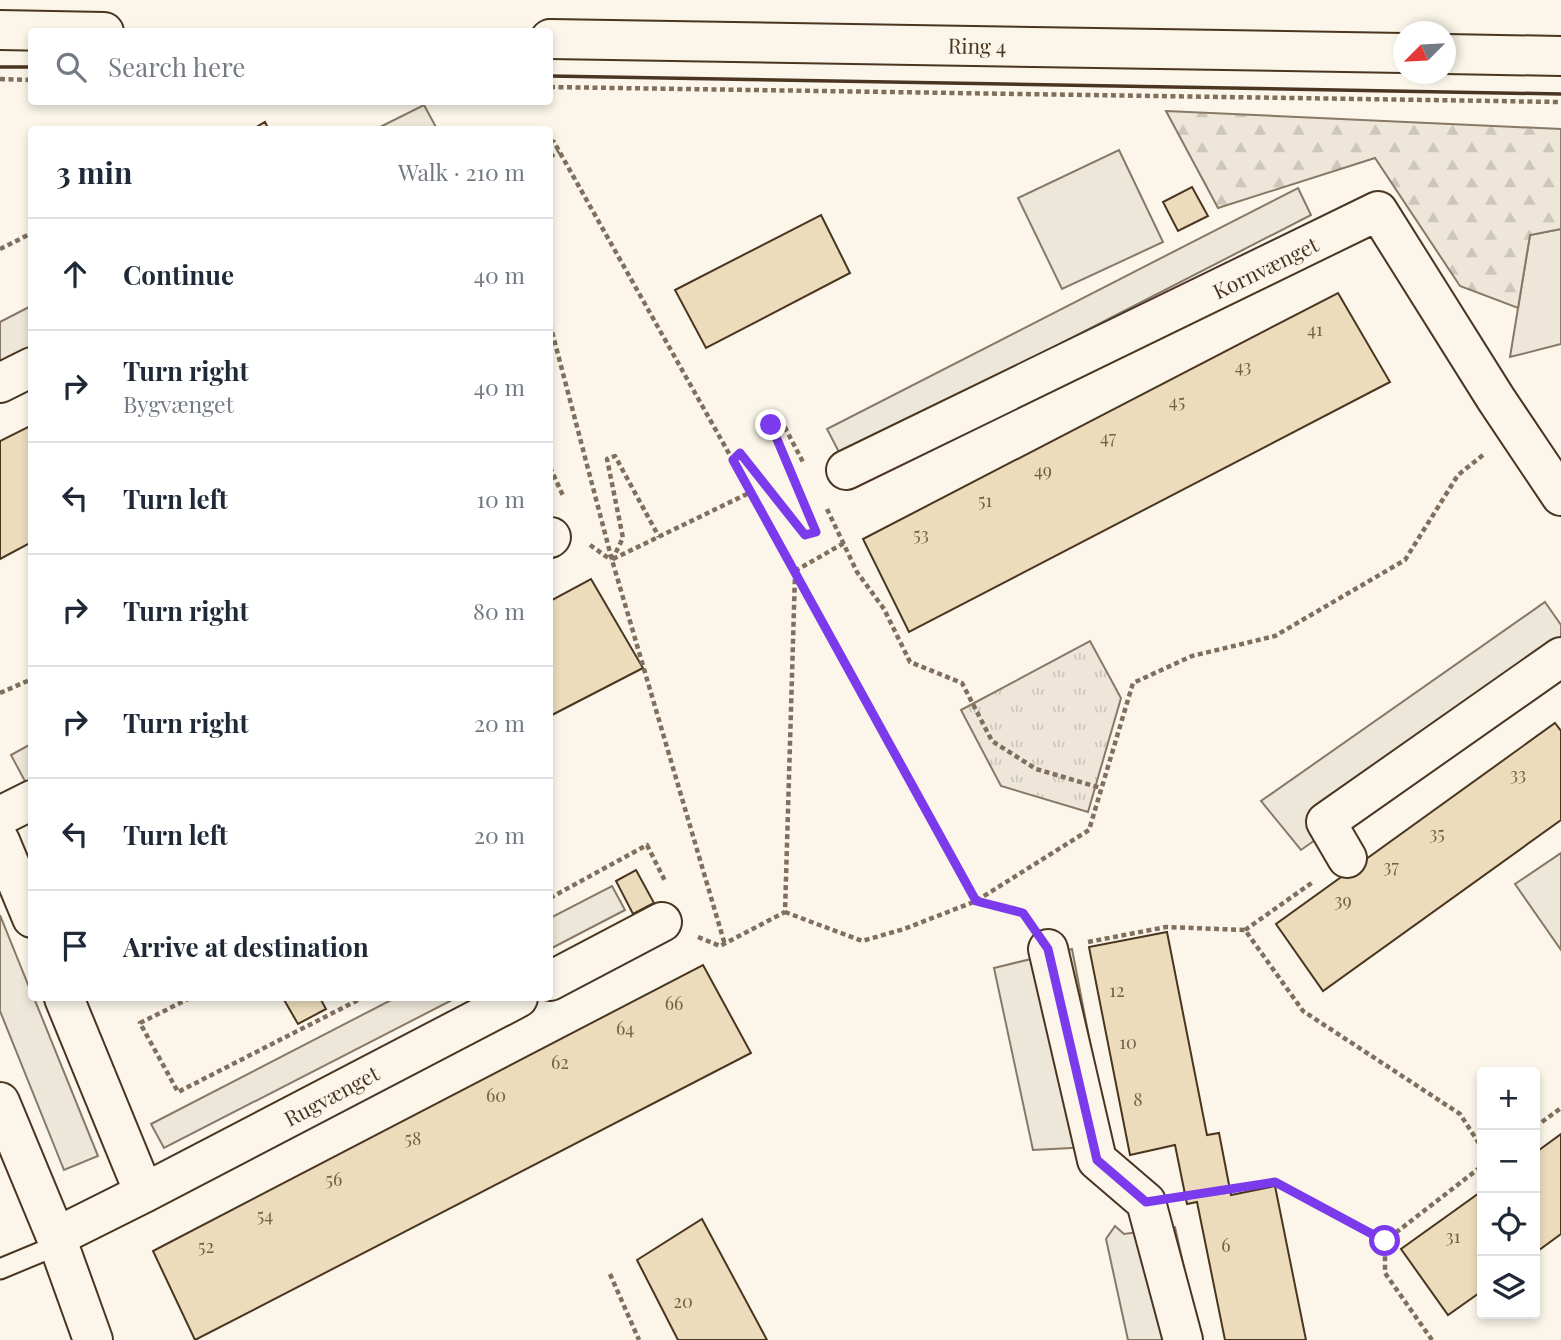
<!DOCTYPE html>
<html lang="en">
<head>
<meta charset="utf-8">
<style>
  :root { --surface:#fff; --page:#f6f6f7; --text:#1f2937; --muted:#747a83; --line:#e0e1e3 }
  body { margin:0; font-family:"Playfair Display",serif; background:var(--page); color:var(--text) }
  .controls { position:absolute; right:21px; bottom:21px; display:grid; overflow:hidden; border-radius:7px; box-shadow:0 4px 10px #0003 }
  .controls button { width:63px; height:63px; display:grid; place-items:center; padding:0; border:0; border-bottom:2px solid var(--line); background:var(--surface); color:var(--text); font:35px sans-serif }
  .compass { position:absolute; left:1393px; top:21px; width:63px; height:63px; border-radius:50%; background:var(--surface); box-shadow:0 4px 10px #0003; rotate:246deg }
  .stop { position:absolute; width:21px; height:21px; margin:-16px; border:5px solid #7c3aed; border-radius:50%; background:#fff }
  .stop.end { background:#7c3aed; border-color:#fff; box-shadow:0 2px 7px #0008 }
  .list { margin:0; padding:0; list-style:none }
  h2 { display:flex; justify-content:space-between; align-items:center; height:91px; margin:0; padding:0 28px; font-size:30px }
  h2 small { font-size:23px; font-weight:400; color:var(--muted) }
  .list li { display:grid; grid-template-columns:46px 1fr auto; gap:21px; align-items:center; box-sizing:border-box; height:112px; padding:0 28px; border-top:2px solid var(--line) }
  .list b { display:block; font-size:26px; white-space:nowrap }
  .list p { margin:0; font-size:23px; white-space:nowrap; color:var(--muted) }
  .list em { font-size:23px; font-style:normal; color:var(--muted) }
  .icon { flex:none; width:38px; height:38px; fill:none; stroke:currentColor; stroke-width:2; stroke-linecap:round; stroke-linejoin:round }
  .map { position:relative; flex:none; width:1561px; height:1340px; overflow:hidden }
  .search { position:absolute; background:var(--surface); box-shadow:0 4px 10px #0003; left:28px; top:28px; width:525px; height:77px; display:flex; align-items:center; gap:18px; box-sizing:border-box; padding:0 24px; border-radius:7px; color:var(--muted); font-size:26px }
  .panel { position:absolute; background:var(--surface); box-shadow:0 4px 10px #0003; left:28px; top:126px; width:525px; height:875px; border-radius:7px }
  .map>svg:first-child { display:block }
  .grass { fill:#ede6d9; stroke:#887966; stroke-width:2 }
  .forest { fill:url(#forest-firs); stroke:#887966; stroke-width:2 }
  .park { fill:url(#park-tufts); stroke:#887966; stroke-width:2 }
  .parking { fill:#ede7d9; stroke:#887966; stroke-width:2 }
  .building { fill:#ecdcbc; stroke:#4a3520; stroke-width:2 }
  .lines { fill:none; stroke-linecap:round; stroke-linejoin:round }
  .lane-casing { stroke:#4a3520; stroke-width:23 }
  .street-casing { stroke:#4a3520; stroke-width:42 }
  .primary-casing { stroke:#4a3520; stroke-width:42 }
  .path { stroke:#7f6f5c; stroke-width:4.5; stroke-dasharray:5 3.5; stroke-linecap:butt }
  .lane { stroke:#fbf6e9; stroke-width:19 }
  .street { stroke:#fbf6e9; stroke-width:38 }
  .primary { stroke:#fbf6e9; stroke-width:38 }
  .wall { stroke:#4a3520; stroke-width:3.5 }
  .route { stroke:#7c3aed; stroke-width:9 }
  .labels { text-anchor:middle; dominant-baseline:central; stroke-width:5; stroke-linejoin:round; paint-order:stroke }
  .number-label { font-size:18px; fill:#725f47 }
  .street-label { font-size:21px; fill:#4a3520; stroke:#fbf6e9 }
</style>
</head>
<body>
<div class="map">
<svg width="1561" height="1340" viewBox="0 0 1561 1340">
  <defs>
    <pattern id="forest-firs" width="22" height="20" patternUnits="userSpaceOnUse" patternTransform="scale(1.75)"><rect width="22" height="20" fill="#ede6d9"/><path d="M5 1l3.5 6h-7zM16 11l3.5 6h-7z" fill="#cdc6ba"/></pattern>
    <pattern id="park-tufts" width="24" height="20" patternUnits="userSpaceOnUse" patternTransform="scale(1.75)"><rect width="24" height="20" fill="#ede6d9"/><path d="M3 7l-1-3M5 7V3M7 7l1-3M15 17l-1-3M17 17v-4M19 17l1-3" fill="none" stroke="#cdc6ba"/></pattern>
  </defs>
  <rect width="100%" height="100%" fill="#fbf6e9"/>
  <path class="grass" d="M1561,229v115l-51,13 20,-122z"/>
  <path class="forest" d="M1166,111l395,18v100l-31,6 -12,73 -58,-22 -85,-128 -157,50z"/>
  <path class="park" d="M1090,641l31,57 -33,114 -87,-26 -40,-76z"/>
  <path class="parking" d="M424,105l13,24h-61z
    M1119,150l44,92 -101,47 -44,-91z
    M1298,188l13,27 -470,241 -14,-27z
    M31,306v42l-31,16v-42z
    M1545,602l16,23v41l-260,184 -40,-49z
    M31,744v39l-4,2 -16,-30z
    M1561,853v97l-46,-66z
    M612,886l13,24 -75,39v-31z
    M0,915l31,77 1,6h2l64,158 -34,14 -64,-159z
    M1072,949l38,197 -77,4 -39,-182z
    M395,998h61l-292,150 -13,-24z
    M1115,1226l9,8 51,-7 25,113h-72l-22,-101z"/>
  <path class="building" d="M265,122l4,8h-18z
    M1192,187l16,29 -30,15 -15,-29z
    M821,215l29,58 -144,75 -31,-58z
    M1338,293l52,89 -481,250 -46,-93z
    M32,425v117l-32,17v-118z
    M591,579l52,89 -93,48v-115z
    M1555,723l6,8v89l-238,171 -47,-67z
    M636,870l18,33 -21,11 -17,-33z
    M1167,932l40,203 12,-2 12,62 44,-9 31,154h-81l-28,-138 -10,2 -12,-59 -45,10 -41,-208z
    M703,965l48,88 -556,287 -42,-89z
    M283,998h37l6,11 -28,15z
    M1561,1134v100l-26,19v-100z
    M1482,1191v100l-34,24 -47,-66z
    M702,1219l65,121h-89l-41,-80z"/>
  <g class="lines">
    <defs>
      <path id="lane" d="M0,1269l58,-24"/>
      <path id="street" d="M0,383l32,-16
        M846,470l532,-259 118,188 65,97
        M550,538l1,-1
        M0,816l32,-16
        M0,841l32,77
        M1347,858l-21,-36 235,-165
        M1048,949l49,211 49,42 37,138
        M550,981l112,-59
        M64,998l80,195
        M0,1102l56,135 37,103
        M56,1237l88,-44 374,-195"/>
      <path id="primary" d="M0,30l104,2
        M550,39l854,14
        M1446,54l115,2"/>
    </defs>
    <use href="#lane" class="lane-casing"/>
    <use href="#street" class="street-casing"/>
    <use href="#primary" class="primary-casing"/>
    <path class="path" d="M0,79l32,1
      M550,87l1011,15
      M550,140l4,2 241,429 181,330 48,14
      M550,157l9,-6
      M0,249l32,-16
      M550,324l62,236 113,385
      M733,460l7,-7 65,82 11,-3 -45,-107 9,-7 24,46
      M550,467l14,31
      M827,509l30,63 27,37 26,53 52,21 30,58 44,28 65,19
      M590,545l21,15
      M613,559l138,-67
      M612,560l11,-22 -16,-79 8,-3 44,81
      M795,571l49,-28
      M0,693l32,-14
      M550,898l97,-53 18,36
      M785,912l77,29 42,-12 72,-28 113,-71 44,-147 59,-27 83,-20 130,-76 53,-85 25,-20
      M1245,930l68,-48
      M698,937l22,9 65,-34 10,-338
      M1088,942l78,-15 79,3 58,81 157,103 22,34
      M190,998l-50,25 38,69 184,-94
      M1535,1127l26,-19
      M1188,1195l87,-13 110,59
      M610,1274l29,66
      M1432,1340l-47,-67v-32l97,-75"/>
    <use href="#lane" class="lane"/>
    <use href="#street" class="street"/>
    <use href="#primary" class="primary"/>
    <path class="wall" d="M0,67h32
      M550,76l1011,18"/>
  </g>
  <g class="lines">
    <path class="route" d="M771,425l45,107 -11,3 -65,-82 -7,7 243,441 47,12 25,36 49,211 49,42 129,-20 110,59"/>
  </g>
  <g class="labels">
    <g class="number-label">
      <text x="1315" y="329">41</text>
      <text x="1243" y="366">43</text>
      <text x="1177" y="401">45</text>
      <text x="1108" y="437">47</text>
      <text x="1043" y="470">49</text>
      <text x="985" y="500">51</text>
      <text x="921" y="534">53</text>
      <text x="1518" y="774">33</text>
      <text x="1437" y="833">35</text>
      <text x="1391" y="866">37</text>
      <text x="1343" y="900">39</text>
      <text x="1117" y="990">12</text>
      <text x="674" y="1003">66</text>
      <text x="625" y="1028">64</text>
      <text x="1128" y="1042">10</text>
      <text x="560" y="1062">62</text>
      <text x="496" y="1095">60</text>
      <text x="1138" y="1099">8</text>
      <text x="413" y="1138">58</text>
      <text x="334" y="1179">56</text>
      <text x="265" y="1215">54</text>
      <text x="1453" y="1236">31</text>
      <text x="1226" y="1245">6</text>
      <text x="206" y="1246">52</text>
      <text x="683" y="1301">20</text>
    </g>
    <g class="street-label">
      <text transform="translate(977 45) rotate(1)">Ring 4</text>
      <text transform="translate(1265 267) rotate(-26)">Kornvænget</text>
      <text transform="translate(331 1095) rotate(-28)">Rugvænget</text>
    </g>
  </g>
</svg>
<div class="controls">
<button>+</button>
<button>−</button>
<button><svg class="icon" aria-label="locate" viewBox="0 0 24 24"><circle cx="12" cy="12" r="6"/><path d="M12 2v4M12 18v4M2 12h4M18 12h4"/></svg></button>
<button><svg class="icon" aria-label="layers" viewBox="0 0 24 24"><path d="M12 4l9 5-9 5-9-5zM3 14l9 5 9-5"/></svg></button>
</div>
<svg class="compass" viewBox="-18 -18 36 36"><path d="M0-13l5 13h-10z" fill="#e53935"/><path d="M0 13l5-13h-10z" fill="#747a83"/></svg>
<div class="stop" style="left:1385px;top:1241px"></div>
<div class="stop end" style="left:771px;top:425px"></div>
<div class="search"><svg class="icon" aria-label="search" viewBox="0 0 24 24"><circle cx="10" cy="10" r="6"/><path d="M15 15l6 6"/></svg>Search here</div>
<section class="panel">
<h2>3 min<small>Walk · 210 m</small></h2>
<ul class="list">
<li><svg class="icon" aria-label="ahead" viewBox="0 0 24 24"><path d="M12 20V5M6 11l6-6 6 6"/></svg><div><b>Continue</b></div><em>40 m</em></li>
<li><svg class="icon" aria-label="right" viewBox="0 0 24 24"><path d="M7 20v-9h11M14 6l5 5-5 5"/></svg><div><b>Turn right</b><p>Bygvænget</p></div><em>40 m</em></li>
<li><svg class="icon" aria-label="left" viewBox="0 0 24 24"><path d="M17 20v-9H6M10 6l-5 5 5 5"/></svg><div><b>Turn left</b></div><em>10 m</em></li>
<li><svg class="icon" aria-label="right" viewBox="0 0 24 24"><path d="M7 20v-9h11M14 6l5 5-5 5"/></svg><div><b>Turn right</b></div><em>80 m</em></li>
<li><svg class="icon" aria-label="right" viewBox="0 0 24 24"><path d="M7 20v-9h11M14 6l5 5-5 5"/></svg><div><b>Turn right</b></div><em>20 m</em></li>
<li><svg class="icon" aria-label="left" viewBox="0 0 24 24"><path d="M17 20v-9H6M10 6l-5 5 5 5"/></svg><div><b>Turn left</b></div><em>20 m</em></li>
<li><svg class="icon" aria-label="arrive" viewBox="0 0 24 24"><path d="M6 21V4h12l-3 4 3 4H6"/></svg><div><b>Arrive at destination</b></div></li>
</ul>
</section>
</div>
</body>
</html>
